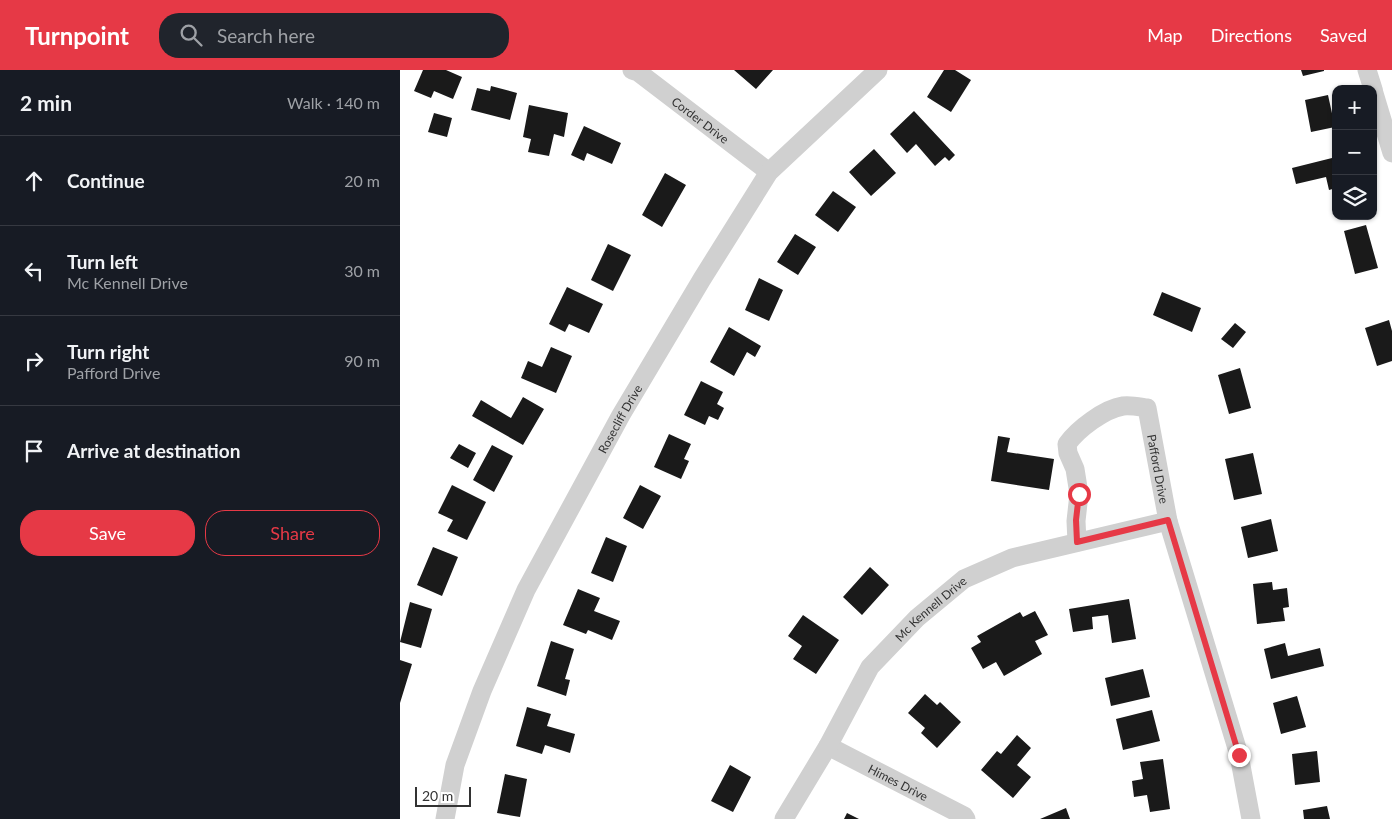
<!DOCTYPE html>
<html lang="en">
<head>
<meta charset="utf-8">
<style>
  :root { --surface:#171b24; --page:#20242c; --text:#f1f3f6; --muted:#9ea1a6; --line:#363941; --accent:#e63946 }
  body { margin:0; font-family:Lato,sans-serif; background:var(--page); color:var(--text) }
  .controls { position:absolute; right:15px; top:15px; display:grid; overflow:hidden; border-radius:10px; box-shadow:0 1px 4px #0004 }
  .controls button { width:45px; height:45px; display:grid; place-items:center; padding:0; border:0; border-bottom:1px solid var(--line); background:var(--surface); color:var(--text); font:25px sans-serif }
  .scale { position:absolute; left:15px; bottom:12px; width:56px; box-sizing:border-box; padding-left:5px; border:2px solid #333; border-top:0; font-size:14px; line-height:18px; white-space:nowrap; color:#333; -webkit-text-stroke:4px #fff; paint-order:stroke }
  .stop { position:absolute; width:15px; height:15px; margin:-11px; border:4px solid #e63946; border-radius:50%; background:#fff }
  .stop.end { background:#e63946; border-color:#fff; box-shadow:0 1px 5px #0008 }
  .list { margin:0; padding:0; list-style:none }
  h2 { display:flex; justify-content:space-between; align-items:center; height:65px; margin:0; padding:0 20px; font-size:21px }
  h2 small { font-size:16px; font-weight:400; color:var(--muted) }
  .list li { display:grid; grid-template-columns:32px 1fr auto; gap:15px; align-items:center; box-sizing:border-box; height:90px; padding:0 20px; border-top:1px solid var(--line) }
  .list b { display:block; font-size:19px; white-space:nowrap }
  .list p { margin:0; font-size:16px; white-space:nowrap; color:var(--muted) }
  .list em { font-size:16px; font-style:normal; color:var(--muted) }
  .actions { display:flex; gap:10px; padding:15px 20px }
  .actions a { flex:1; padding:11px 0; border:1px solid var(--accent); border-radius:20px; text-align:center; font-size:18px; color:var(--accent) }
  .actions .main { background:var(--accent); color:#fff }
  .icon { flex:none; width:28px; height:28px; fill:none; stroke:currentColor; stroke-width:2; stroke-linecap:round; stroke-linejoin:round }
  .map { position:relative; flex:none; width:992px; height:749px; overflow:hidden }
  header { display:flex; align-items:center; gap:30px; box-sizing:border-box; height:70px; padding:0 25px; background:var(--accent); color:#fff }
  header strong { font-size:24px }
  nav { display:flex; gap:28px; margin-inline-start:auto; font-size:18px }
  .search { width:350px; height:45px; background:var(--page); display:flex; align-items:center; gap:12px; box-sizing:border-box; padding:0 18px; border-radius:20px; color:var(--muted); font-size:19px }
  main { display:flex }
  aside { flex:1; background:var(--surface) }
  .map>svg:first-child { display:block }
  .building { fill:#1a1a1a }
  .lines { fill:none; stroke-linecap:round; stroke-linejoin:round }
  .minor { stroke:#d0d0d0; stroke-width:19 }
  .route { stroke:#e63946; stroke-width:6 }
  .labels { text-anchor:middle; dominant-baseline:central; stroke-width:5; stroke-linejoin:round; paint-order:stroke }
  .street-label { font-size:12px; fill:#333; stroke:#fff }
</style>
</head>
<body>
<header>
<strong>Turnpoint</strong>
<div class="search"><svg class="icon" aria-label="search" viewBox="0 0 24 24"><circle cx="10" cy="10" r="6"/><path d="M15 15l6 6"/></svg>Search here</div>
<nav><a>Map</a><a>Directions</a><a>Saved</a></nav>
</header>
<main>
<aside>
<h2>2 min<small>Walk · 140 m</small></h2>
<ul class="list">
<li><svg class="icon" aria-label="ahead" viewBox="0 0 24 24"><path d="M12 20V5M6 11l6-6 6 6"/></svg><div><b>Continue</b></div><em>20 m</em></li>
<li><svg class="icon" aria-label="left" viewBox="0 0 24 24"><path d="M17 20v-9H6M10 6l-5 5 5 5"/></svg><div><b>Turn left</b><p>Mc Kennell Drive</p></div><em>30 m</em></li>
<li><svg class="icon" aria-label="right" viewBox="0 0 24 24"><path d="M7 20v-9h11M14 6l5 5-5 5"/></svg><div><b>Turn right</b><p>Pafford Drive</p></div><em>90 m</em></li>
<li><svg class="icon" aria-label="arrive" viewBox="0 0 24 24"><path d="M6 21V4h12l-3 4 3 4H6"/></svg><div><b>Arrive at destination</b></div></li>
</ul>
<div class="actions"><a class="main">Save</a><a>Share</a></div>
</aside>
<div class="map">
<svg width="992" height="749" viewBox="0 0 992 749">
  <rect width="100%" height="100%" fill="#fff"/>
  <path class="building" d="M23,0h23l16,7 -9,22 -19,-8 -3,7 -17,-7z
    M334,0h39l-17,19z
    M544,0h11l16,10 -20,32 -24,-15z
    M901,0h23v1l-21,5z
    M91,16l26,7 -7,27 -39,-10 6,-22 13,3z
    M928,25l7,32 -24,5 -6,-32z
    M129,35l39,8 -4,24 -10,-3 -5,22 -21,-4 3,-13 -8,-2z
    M514,41l41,44 -6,6 -4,-4 -10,9 -19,-22 -9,9 -17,-19z
    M34,43l18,5 -5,19 -19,-5z
    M184,56l37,17 -9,21 -25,-11 -3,8 -13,-6z
    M474,79l22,24 -25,23 -22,-24z
    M936,87v31l-7,2 -3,-13 -30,7 -4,-16z
    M265,103l21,12 -24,42 -20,-12z
    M433,121l23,16 -18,25 -23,-17z
    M966,155l12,43 -23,6 -11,-43z
    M395,164l21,13 -18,28 -21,-13z
    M208,174l23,11 -18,36 -22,-11z
    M359,208l24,12 -14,31 -24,-11z
    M167,217l36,17 -14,29 -20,-9 -4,8 -16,-8z
    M762,222l39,16 -9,24 -39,-17z
    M989,250l3,11v30l-15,5 -12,-38z
    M835,253l11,9 -13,16 -12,-9z
    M329,257l32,19 -6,11 -8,-5 -13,24 -24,-14z
    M151,277l21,9 -16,37 -35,-15 7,-17 14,6z
    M840,298l11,40 -22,6 -11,-39z
    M301,311l22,11 -6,12 7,4 -6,12 -9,-4 -4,9 -21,-10z
    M123,327l21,12 -21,36 -51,-29 9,-16 30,18z
    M269,364l22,10 -7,15 5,2 -8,18 -27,-12z
    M598,366l12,2 -3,14 47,7 -5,31 -58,-9z
    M59,374l17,9 -8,15 -18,-10z
    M92,375l21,11 -19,36 -21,-12z
    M853,383l9,41 -28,6 -9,-41z
    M52,415l34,17 -19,38 -20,-9 6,-11 -15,-7z
    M240,415l21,11 -18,33 -20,-11z
    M871,449l7,32 -30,7 -7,-31z
    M206,467l21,9 -14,36 -22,-9z
    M33,477l25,10 -16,39 -25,-11z
    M470,497l19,18 -27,30 -19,-18z
    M872,512l1,8 14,-2 2,19 -6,1 2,13 -28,3 -4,-40z
    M178,519l22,9 -6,13 26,10 -8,19 -24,-10 -2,4 -23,-9z
    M729,529l7,40 -24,4 -4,-28 -16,2 1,12 -20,3 -4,-23z
    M10,532l22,7 -11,39 -21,-6z
    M635,541l13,24 -13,6 7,13 -38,22 -8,-14 -13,7 -12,-21 10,-6 -4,-6 43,-24 3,5z
    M403,545l36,25 -23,34 -23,-15 9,-13 -14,-10z
    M151,571l23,8 -9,30 5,1 -4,16 -29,-10z
    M885,573l3,13 32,-8 4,18 -53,13 -7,-30z
    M0,590l12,4 -12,39z
    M743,599l7,28 -39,9 -6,-28z
    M525,624l12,11 3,-3 21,20 -24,26 -16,-15 4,-5 -17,-15z
    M897,626l9,31 -25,7 -8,-31z
    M127,637l24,7 -4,12 28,8 -5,19 -25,-8 -3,9 -26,-8z
    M752,640l8,31 -37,9 -7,-31z
    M617,665l14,13 -14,17 14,12 -18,21 -32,-28 16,-19 4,3z
    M917,681l3,31 -25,3 -3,-31z
    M763,689l7,50 -20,3 -3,-17 -13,2 -2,-16 11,-2 -3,-17z
    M330,695l21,12 -18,35 -22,-11z
    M105,704l22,5 -7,38 -23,-4z
    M927,736l3,13h-26l-1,-9z
    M666,738l4,11h-30z
    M447,743l12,6h-15z"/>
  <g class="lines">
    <g class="minor">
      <path id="s1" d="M232,0l6,2 131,100"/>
      <path d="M967,0l6,19"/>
      <path d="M973,20l19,63"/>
      <path id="s2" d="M677,472l-1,-21 3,-27 -4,-25 -7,-16 -1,-9c11,-15 37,-35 56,-38 8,-1 17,1 24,2l21,113 71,234 12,64"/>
      <path id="s3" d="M428,676l136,70 2,3"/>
      <path id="s4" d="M45,749l10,-54 27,-74 44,-101 95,-175 81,-136 67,-107 109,-102"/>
      <path id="s5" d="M384,749l44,-73 42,-79 47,-49 47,-39 48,-21 156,-37"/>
    </g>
  </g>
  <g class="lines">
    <path class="route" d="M679,424l-3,26 1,22 91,-22 71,235"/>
  </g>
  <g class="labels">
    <g class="street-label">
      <text stroke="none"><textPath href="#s1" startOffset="85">Corder Drive</textPath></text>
      <text stroke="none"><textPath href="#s4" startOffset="439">Rosecliff Drive</textPath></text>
      <text stroke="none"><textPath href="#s2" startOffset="255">Pafford Drive</textPath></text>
      <text stroke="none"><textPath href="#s5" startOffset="259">Mc Kennell Drive</textPath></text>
      <text stroke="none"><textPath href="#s3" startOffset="79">Himes Drive</textPath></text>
    </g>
  </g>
</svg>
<div class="controls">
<button>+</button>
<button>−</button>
<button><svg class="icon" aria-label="layers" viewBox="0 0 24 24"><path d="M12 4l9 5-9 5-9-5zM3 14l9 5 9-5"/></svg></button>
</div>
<div class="scale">20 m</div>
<div class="stop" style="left:679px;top:424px"></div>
<div class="stop end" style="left:839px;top:685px"></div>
</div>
</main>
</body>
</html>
